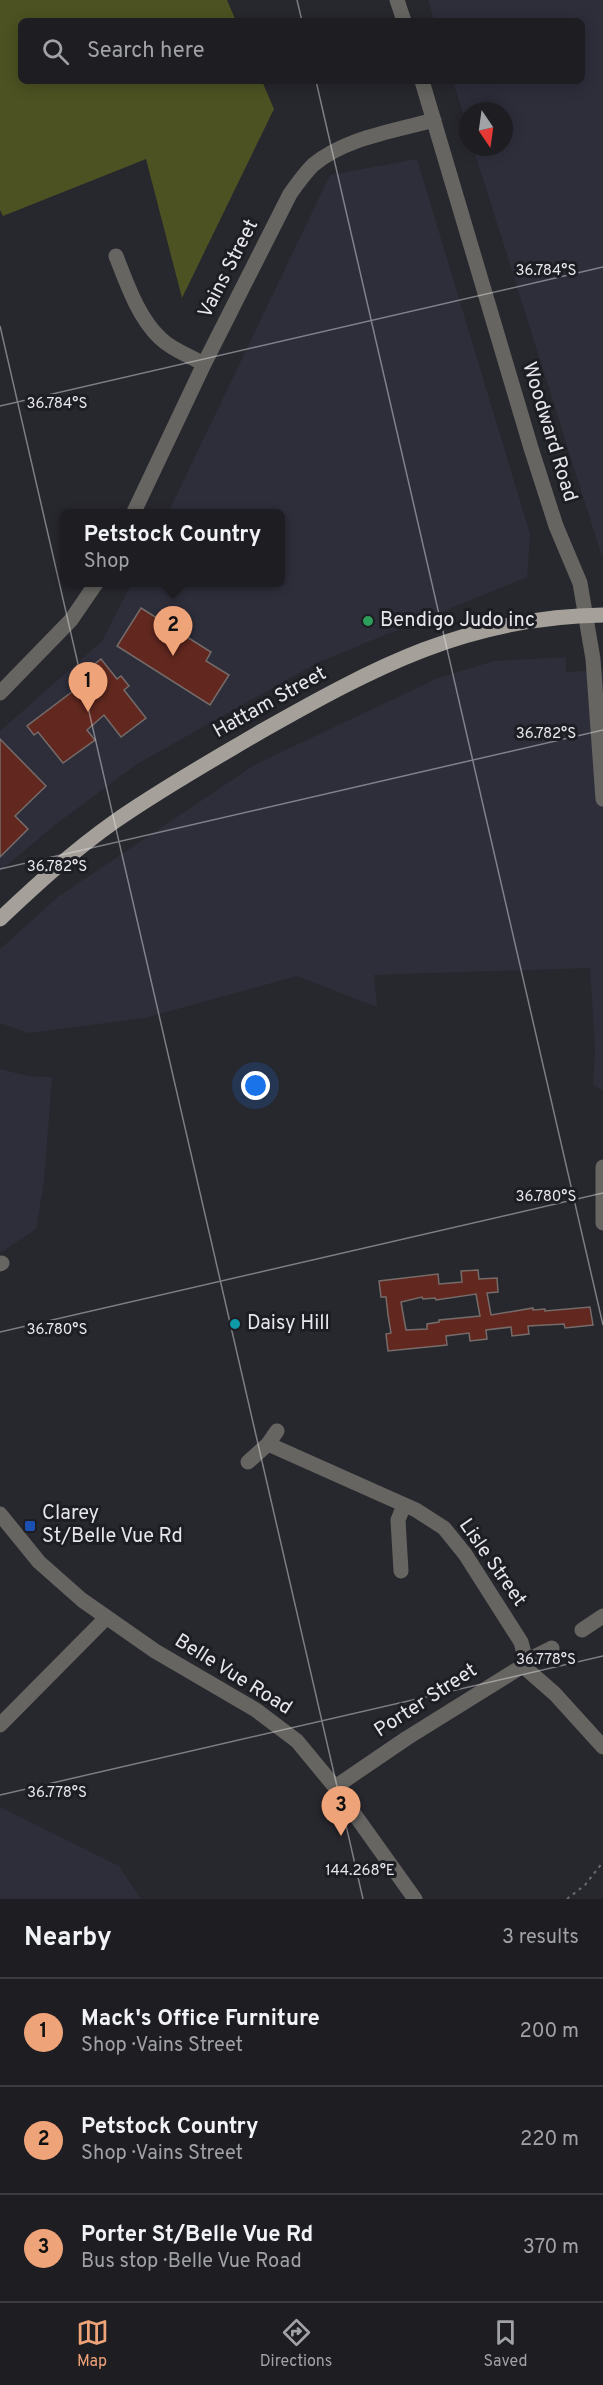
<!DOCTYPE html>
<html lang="en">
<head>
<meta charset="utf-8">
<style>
  :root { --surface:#1d1d22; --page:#25262a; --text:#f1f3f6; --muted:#a0a2a5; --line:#3b3b40; --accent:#efa378 }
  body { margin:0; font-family:Overpass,sans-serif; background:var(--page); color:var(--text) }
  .compass { position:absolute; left:459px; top:102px; width:54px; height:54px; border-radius:50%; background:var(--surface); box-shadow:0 3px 15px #0003; rotate:167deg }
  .you { position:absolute; left:256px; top:1086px; width:21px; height:21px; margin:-15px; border:4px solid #fff; border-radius:50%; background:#1a73e8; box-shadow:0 0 0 9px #1a73e833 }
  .badge { display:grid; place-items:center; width:39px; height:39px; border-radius:50%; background:var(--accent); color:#111; font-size:20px; font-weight:700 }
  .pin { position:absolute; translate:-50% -50px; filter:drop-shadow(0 2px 3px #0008) }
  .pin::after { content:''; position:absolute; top:32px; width:21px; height:18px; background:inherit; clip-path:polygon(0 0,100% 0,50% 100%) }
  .popup { position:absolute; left:60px; top:509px; width:225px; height:78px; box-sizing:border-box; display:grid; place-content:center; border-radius:9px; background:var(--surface); filter:drop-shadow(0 2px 4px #0005); font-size:20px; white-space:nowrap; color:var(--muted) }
  .popup b { font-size:22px; color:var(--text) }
  .popup::after { content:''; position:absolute; left:50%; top:100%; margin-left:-12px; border:12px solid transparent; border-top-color:var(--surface) }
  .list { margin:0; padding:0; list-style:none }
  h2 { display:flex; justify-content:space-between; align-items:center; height:78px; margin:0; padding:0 24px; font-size:26px }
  h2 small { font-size:20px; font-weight:400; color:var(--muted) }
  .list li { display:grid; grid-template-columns:39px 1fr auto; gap:18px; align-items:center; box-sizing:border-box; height:108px; padding:0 24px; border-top:2px solid var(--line) }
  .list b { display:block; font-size:22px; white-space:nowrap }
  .list p { margin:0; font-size:20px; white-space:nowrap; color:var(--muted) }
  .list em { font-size:20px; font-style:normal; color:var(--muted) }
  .icon { flex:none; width:33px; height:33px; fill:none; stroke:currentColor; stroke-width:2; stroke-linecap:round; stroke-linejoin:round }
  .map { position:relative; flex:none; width:603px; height:1899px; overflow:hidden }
  .search { position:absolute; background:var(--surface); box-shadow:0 3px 15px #0003; left:18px; right:18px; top:18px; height:66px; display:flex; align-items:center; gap:15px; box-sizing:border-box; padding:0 21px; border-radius:9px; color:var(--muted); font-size:22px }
  .sheet { height:402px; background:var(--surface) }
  nav { display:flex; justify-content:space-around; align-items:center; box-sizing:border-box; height:84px; border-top:2px solid var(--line); background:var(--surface); font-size:16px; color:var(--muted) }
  nav a { display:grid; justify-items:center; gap:3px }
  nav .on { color:var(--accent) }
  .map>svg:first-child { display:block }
  .built { fill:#2e2e3b }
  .green { fill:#4d5222 }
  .building { fill:#62281f; stroke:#756c6a; stroke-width:1.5; fill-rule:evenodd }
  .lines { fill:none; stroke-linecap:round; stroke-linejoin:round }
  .path { stroke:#6a6a71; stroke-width:2; stroke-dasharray:3 4.5; stroke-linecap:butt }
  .minor { stroke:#676561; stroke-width:15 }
  .major { stroke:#a5a19a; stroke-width:15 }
  .ticks { fill:none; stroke:#e6e6eb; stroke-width:1.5; stroke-opacity:0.45 }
  .leisure-dot { fill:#2e9e5b; stroke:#1d1d24; stroke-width:2 }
  .culture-dot { fill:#0f9aa8; stroke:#1d1d24; stroke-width:2 }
  .transit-dot { fill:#1a4fb4; stroke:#1d1d24; stroke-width:2 }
  .labels { text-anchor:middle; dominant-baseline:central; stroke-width:6; stroke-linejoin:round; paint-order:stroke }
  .street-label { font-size:20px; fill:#e6e6eb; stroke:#1d1d24 }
  .poi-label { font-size:20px; fill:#e6e6eb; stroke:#1d1d24; text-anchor:start }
  .ticks-label { font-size:15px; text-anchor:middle; fill:#e6e6eb; stroke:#1d1d24; stroke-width:6; stroke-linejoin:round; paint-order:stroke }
</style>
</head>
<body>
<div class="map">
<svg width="603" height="1899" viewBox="0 0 603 1899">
  <rect width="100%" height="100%" fill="#27272e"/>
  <path class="built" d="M428,0h175v560l-130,-413h31v-36h-36v18l-15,-48h129v-60h-148z
    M417,159l113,375 -3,43 -208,85 -182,102 -82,61 -55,46v-140l102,-90 30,-58 149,-1v-68l-113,-1 162,-338z
    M566,657v15l37,-2v421l-10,-6 2,-36 -5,-81 -216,7 3,32 -80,-31 -152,42 -117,15 -28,-10v-74l59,-53 197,-132 182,-86 56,-17z
    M0,1069l28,7 24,1 -8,105 -8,47 -36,24z
    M0,1807l119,59 22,33h-141z"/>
  <path class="green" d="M0,0h227l9,21h-215v60h241l12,28 -92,189 -36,-139 -143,57 -3,-6z"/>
  <path class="building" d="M141,608l70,44 -5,9 23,14 -19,30 -93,-59z
    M101,659l16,20 4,-3 8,10 -5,4 22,28 -25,19 -17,-22 -17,15 8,10 -32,23 -25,-31 -4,3 -7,-9 54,-41 -5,-6z
    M0,739l46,47 -31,30 13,13 -28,28z
    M478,1270l1,9 18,-1 1,14 -11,1 4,22 42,-7v2l12,-1v2l45,-4 3,18 -28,3 -1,-4 -36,2 1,8 -17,2 -1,-9 -25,3 1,9 -17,2 -1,-8 -23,3 1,9 -59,6 -2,-17 5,-1 -3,-18 -2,-18h-5l-2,-16 59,-7 1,10 23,-2 -1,-11zM476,1294l4,22 -41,4v2l-12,2v5l-21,1 -5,-28 21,-5 1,2 12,-1 1,2z"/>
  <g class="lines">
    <path class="path" d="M567,1899l18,-14 18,-23"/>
    <path class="minor" d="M397,0l7,21
      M422,81l109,367 25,78 24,57 13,76 10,140
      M116,256c11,28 22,61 44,82 12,12 30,18 44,26
      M133,514l71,-150 86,-170c7,-10 14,-20 23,-29 32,-27 81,-34 121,-45
      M0,693l71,-73 26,-38
      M603,1167v56
      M0,1264l2,-1
      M268,1444l148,66 28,18 21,26 56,88 5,19
      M248,1462l20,-18 9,-13
      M0,1514l39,48 43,38 73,51 101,59 41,31 38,46 80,112
      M401,1571l-3,-51 6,-15
      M582,1630l21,-14
      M523,1666l32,28 48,53
      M0,1725l106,-107
      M335,1787l72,-49 114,-71 5,-6 26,-13"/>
    <path class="major" d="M0,919c36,-34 73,-68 114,-97 47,-33 97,-61 146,-90 115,-65 207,-115 343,-117"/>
  </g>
  <path class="ticks" d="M297,0l5,21M316,81l287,1244M0,326l363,1573M0,406l603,-139M0,869l603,-139M0,1332l603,-139M0,1795l603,-139"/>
  <circle class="leisure-dot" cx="368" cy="621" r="6"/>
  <circle class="culture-dot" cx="235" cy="1324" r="6"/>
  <rect class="transit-dot" x="24" y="1520" width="12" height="12" rx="3"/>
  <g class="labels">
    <g class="street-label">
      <text transform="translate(229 269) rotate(-63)">Vains Street</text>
      <text transform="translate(549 432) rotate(73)">Woodward Road</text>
      <text transform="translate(270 703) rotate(-29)">Hattam Street</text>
      <text transform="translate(492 1563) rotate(55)">Lisle Street</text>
      <text transform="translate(233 1675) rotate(32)">Belle Vue Road</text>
      <text transform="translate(426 1701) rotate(-33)">Porter Street</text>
    </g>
    <g class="poi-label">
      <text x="380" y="621">Bendigo Judo inc</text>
      <text x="247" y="1324">Daisy Hill</text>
      <text x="42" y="1514">Clarey<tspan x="42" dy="23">St/Belle Vue Rd</tspan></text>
    </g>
  </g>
  <g class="ticks-label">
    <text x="546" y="275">36.784°S</text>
    <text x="57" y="408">36.784°S</text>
    <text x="546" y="738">36.782°S</text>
    <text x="57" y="871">36.782°S</text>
    <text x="546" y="1201">36.780°S</text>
    <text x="57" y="1334">36.780°S</text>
    <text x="546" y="1664">36.778°S</text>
    <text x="57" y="1797">36.778°S</text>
    <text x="360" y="1875">144.268°E</text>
  </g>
</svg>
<svg class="compass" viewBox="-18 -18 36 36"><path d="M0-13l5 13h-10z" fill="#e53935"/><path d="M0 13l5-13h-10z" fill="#a0a2a5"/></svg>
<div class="you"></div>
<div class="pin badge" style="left:88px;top:712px">1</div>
<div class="pin badge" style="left:173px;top:656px">2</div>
<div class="popup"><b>Petstock Country</b>Shop</div>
<div class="pin badge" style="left:341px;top:1836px">3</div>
<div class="search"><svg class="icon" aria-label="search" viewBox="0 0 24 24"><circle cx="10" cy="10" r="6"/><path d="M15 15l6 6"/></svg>Search here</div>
</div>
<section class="sheet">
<h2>Nearby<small>3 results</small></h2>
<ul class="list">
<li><span class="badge">1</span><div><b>Mack's Office Furniture</b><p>Shop · Vains Street</p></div><em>200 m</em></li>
<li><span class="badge">2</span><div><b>Petstock Country</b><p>Shop · Vains Street</p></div><em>220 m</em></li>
<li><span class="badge">3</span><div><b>Porter St/Belle Vue Rd</b><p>Bus stop · Belle Vue Road</p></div><em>370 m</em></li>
</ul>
</section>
<nav>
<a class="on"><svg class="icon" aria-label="map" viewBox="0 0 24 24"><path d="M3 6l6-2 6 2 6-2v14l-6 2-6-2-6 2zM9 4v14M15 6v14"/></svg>Map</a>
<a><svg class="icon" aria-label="directions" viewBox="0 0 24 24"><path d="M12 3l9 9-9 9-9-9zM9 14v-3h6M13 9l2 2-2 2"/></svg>Directions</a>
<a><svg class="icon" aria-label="saved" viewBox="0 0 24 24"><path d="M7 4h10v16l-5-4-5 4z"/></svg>Saved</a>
</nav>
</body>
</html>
